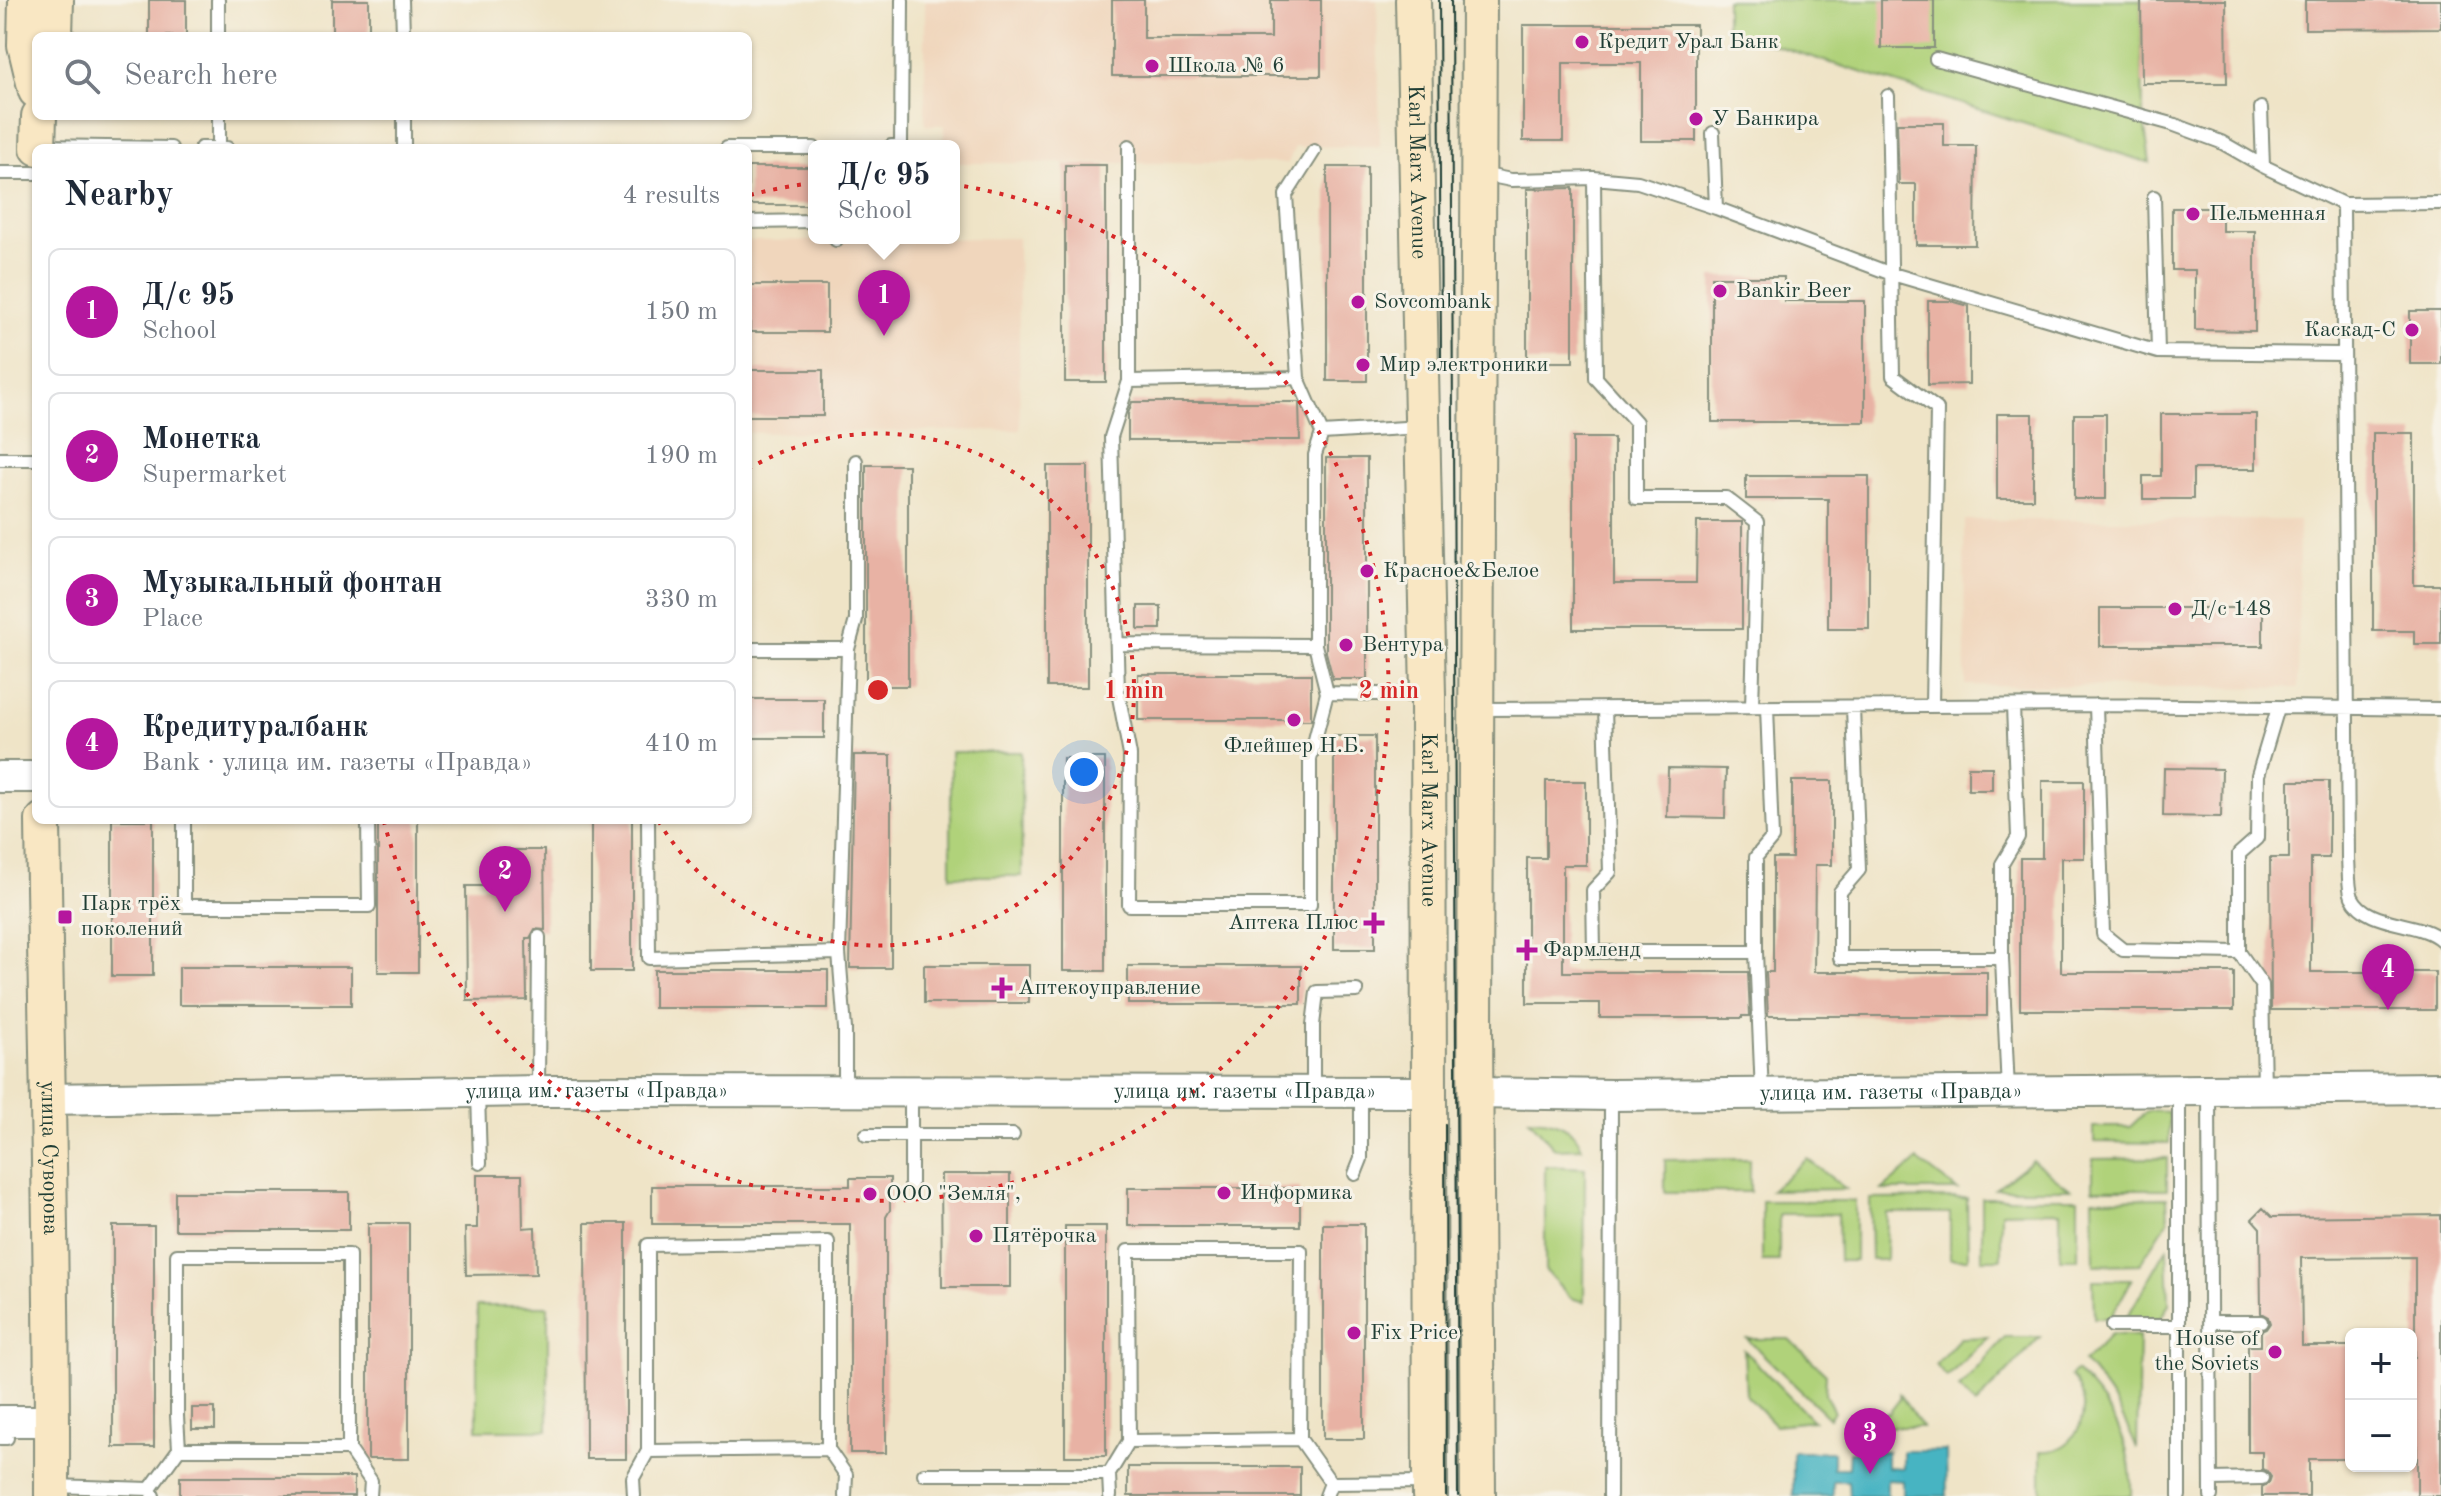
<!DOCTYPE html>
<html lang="en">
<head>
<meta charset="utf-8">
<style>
  :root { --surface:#fff; --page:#f2f2f3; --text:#1f2937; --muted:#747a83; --line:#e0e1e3; --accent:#b5179e }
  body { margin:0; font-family:"Old Standard TT",serif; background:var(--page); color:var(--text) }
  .controls { position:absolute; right:24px; bottom:24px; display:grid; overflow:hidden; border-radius:12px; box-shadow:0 2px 6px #0004 }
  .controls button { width:72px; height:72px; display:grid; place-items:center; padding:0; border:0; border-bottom:2px solid var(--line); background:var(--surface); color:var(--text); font:40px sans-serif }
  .you { position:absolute; left:1084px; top:772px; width:28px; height:28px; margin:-20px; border:6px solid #fff; border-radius:50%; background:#1a73e8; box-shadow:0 0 0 12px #1a73e833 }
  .badge { display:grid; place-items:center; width:52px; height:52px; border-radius:50%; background:var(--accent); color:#fff; font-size:26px; font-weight:700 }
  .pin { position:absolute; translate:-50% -66px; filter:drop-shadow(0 2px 4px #0008) }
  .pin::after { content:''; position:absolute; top:42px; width:28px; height:24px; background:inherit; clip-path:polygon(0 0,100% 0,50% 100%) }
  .popup { position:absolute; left:808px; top:140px; width:152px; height:104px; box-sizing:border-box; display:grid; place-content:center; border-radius:12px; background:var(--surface); filter:drop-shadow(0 2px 6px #0005); font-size:26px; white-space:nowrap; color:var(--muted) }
  .popup b { font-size:30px; color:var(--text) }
  .popup::after { content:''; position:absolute; left:50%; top:100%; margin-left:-16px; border:16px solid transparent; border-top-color:var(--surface) }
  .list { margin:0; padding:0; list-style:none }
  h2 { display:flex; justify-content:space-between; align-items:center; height:104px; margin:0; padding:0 32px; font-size:34px }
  h2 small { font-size:26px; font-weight:400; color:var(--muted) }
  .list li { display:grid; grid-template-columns:52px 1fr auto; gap:24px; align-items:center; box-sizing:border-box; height:128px; margin:0 16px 16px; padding:0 16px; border:2px solid var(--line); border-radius:12px }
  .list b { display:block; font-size:30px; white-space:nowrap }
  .list p { margin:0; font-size:26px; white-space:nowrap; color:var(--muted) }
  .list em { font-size:26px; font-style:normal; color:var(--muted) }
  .icon { flex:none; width:44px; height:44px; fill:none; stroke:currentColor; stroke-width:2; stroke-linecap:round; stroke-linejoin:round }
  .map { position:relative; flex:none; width:2441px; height:1496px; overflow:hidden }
  .search { position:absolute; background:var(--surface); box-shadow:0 2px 6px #0004; left:32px; top:32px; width:720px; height:88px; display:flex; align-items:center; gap:20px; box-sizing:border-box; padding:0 28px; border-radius:12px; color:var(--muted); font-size:30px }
  .panel { position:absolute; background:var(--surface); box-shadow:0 2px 6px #0004; left:32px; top:144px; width:720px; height:680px; border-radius:12px }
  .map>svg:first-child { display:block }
  .built { fill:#f0d6bc }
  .green { fill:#b0d27a; stroke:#688857; stroke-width:2 }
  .water { fill:#46b4c2; stroke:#32787b; stroke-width:2 }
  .building { fill:#e8b2a4 }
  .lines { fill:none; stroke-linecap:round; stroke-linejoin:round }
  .service-casing { stroke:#87907e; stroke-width:16 }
  .tertiary-casing { stroke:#87907e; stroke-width:34 }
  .secondary-casing { stroke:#87907e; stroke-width:38 }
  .service { stroke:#fff; stroke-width:12 }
  .tertiary { stroke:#fff; stroke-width:30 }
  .secondary { stroke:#f9e7c3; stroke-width:34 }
  .tram { stroke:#1f3d34; stroke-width:2 }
  .ring { fill:none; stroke:#d62828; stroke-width:4; stroke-dasharray:4 8 }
  .poi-dot { fill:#b5179e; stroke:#f7f3e8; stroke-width:3 }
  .labels { text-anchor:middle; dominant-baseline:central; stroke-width:6; stroke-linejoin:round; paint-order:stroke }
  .poi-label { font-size:22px; fill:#1f3d34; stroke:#f7f3e8; text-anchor:start }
  .street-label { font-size:22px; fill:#1f3d34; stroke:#f7f3e8 }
  .centre { fill:#d62828; stroke:#f7f3e8; stroke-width:4 }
  .ring-label { font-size:24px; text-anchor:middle; font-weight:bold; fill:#d62828; stroke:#f7f3e8; stroke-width:6; stroke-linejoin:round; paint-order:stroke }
</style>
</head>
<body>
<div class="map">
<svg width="2441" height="1496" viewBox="0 0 2441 1496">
  <rect width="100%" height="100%" fill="#f7f3e8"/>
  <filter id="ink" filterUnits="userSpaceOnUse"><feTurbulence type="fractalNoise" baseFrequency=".0125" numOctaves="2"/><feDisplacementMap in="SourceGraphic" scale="16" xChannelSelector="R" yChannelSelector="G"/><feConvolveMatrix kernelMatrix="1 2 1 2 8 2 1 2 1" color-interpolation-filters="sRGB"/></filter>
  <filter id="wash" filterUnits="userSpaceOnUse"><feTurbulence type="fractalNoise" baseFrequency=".006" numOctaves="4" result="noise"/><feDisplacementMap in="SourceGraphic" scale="32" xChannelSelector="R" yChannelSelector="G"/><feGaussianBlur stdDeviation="1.8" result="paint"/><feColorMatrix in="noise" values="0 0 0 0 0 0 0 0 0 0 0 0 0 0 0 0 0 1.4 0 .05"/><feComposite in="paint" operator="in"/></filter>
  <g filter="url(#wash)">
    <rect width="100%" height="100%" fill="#efe4c7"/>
    <path class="built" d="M925,0h452l3,146 -85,1 -7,16h-334v-17h-10v-21h-19z
      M1018,238l2,192 -272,3v-192z
      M1964,520h335l-1,168 -333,-3z"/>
    <path class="green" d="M1726,0h415l2,115 7,48 -424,-133z
      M951,752h70l1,124h-71z
      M2147,1111l22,1v31l-75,-1v-15h36z
      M1529,1119c22,0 46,7 53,29l-27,1z
      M2167,1158v31h-74v-30z
      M1750,1159v33h-85v-32z
      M1807,1159l39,30 -75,1z
      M1918,1160l39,30h-75z
      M2032,1160l38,29h-75z
      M1545,1166l40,2 -1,134 -13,-4 -26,-28z
      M1967,1198l1,61h-18v-46h-63l-1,47h-15l-1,-61z
      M1982,1198h96v61h-18v-48l-59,1v47h-19z
      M2167,1198l1,22 -28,44 -46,1 -1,-66z
      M1762,1201h93v60h-16l-1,-47h-59v47h-17z
      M2167,1248l2,56 -9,15h-34z
      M2093,1280h39l-22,38h-16z
      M477,1306h71v124h-71z
      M2111,1334l28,2 -2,113c-14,-35 -28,-58 -53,-87z
      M1988,1337l-41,40 -12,-12 25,-27z
      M2005,1337h35l-64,68 -17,-17z
      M1747,1339h42l37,35 -1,20 9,18 -5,6z
      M1744,1350l69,71 -38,4 -29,-30z
      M2076,1371c37,38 57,71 55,125l-90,-1v-44c39,3 56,-49 29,-75z
      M1899,1394l23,33h-48v-11l15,-3 10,-13z"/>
    <path class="water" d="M1887,1451v16l16,1v-17h43l1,45h-44v-15l-16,-1v16h-38l-1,-15h-15v15h-40v-44h40v16h15l1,-16z"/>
    <g id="blocks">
      <path class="building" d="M149,0h37v36h-37z
        M332,0h37v36h-37z
        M1112,0h32v38h127v-38h50v76h-209z
        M1881,0h53v48h-53z
        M2141,0h85l1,83h-85z
        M2305,0h136v28l-136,1z
        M1523,25h173v116h-55v-78h-78v78h-40z
        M1897,123h47v23h32l-1,99h-59v-61h-17z
        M1065,165h41v217h-41z
        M748,167h66v38h-66z
        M1327,167h40v214h-40z
        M1573,188v174h-46v-173z
        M2172,208h50v23h33v100l-60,-1v-60h-23z
        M1712,277h72v24h81v121h-153z
        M750,285h77v47h-77z
        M1928,301h23l18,5v78l-41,1z
        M2410,311h31v53h-31z
        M748,370h75v46h-75z
        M1132,402h167l1,38h-172v-26z
        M1997,414h36v85h-36z
        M2074,414h32v85h-32z
        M2161,414h95v55h-63v30h-50v-23h18z
        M2373,433h41v152h27v59h-27v-13h-41z
        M1573,438h41v145h82l1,-61h45v107h-169z
        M1326,458h41v221h-34l-7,-27z
        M866,465h42v221h-42z
        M1047,466h41v221h-41z
        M1746,476h123v153h-41v-130h-82z
        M1138,606h23v23h-23z
        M2100,608h163v38h-163z
        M1138,674h173v46h-173z
        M748,699h76v39h-76z
        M1334,736h41v213h-41z
        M854,755h37v213h-41z
        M1063,758h42v213h-42z
        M1968,767h24v23h-24z
        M1668,768l58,1 -1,49 -58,-1z
        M2164,768l58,1 -1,48 -58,-1z
        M1546,781h40v84h-23v107h185l2,44h-8v2h-142v-15h-73v-145h19z
        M1792,781h40v84h-17l-1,107h173v44h-219l-2,-44h7v-114h19z
        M2042,781h42v77h-23v114h173v38h-214v-152h22z
        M2289,781h40v77h-18v114h124v38h-164l-1,-152h19z
        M112,820h41v156h-41z
        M378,820h40v152h-40z
        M591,820h41v151h-41z
        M493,850h51l1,80 -10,-1 -5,9h-4l1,62 -60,1 -1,-115h27z
        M924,965h105v38h-105z
        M1128,966h173v38h-173z
        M179,967h172v38h-172z
        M654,970h174v38h-174z
        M941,1174h69v113h-68z
        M477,1175h45l1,53 12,-1 1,47 -70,1 -1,-47h12z
        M850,1178h40v32l-4,7v236h-36v-229h-198v-38h198z
        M1128,1188h172v38h-172z
        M175,1192h174v38h-174z
        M2263,1208l9,9 169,-2v281h-24v-52h-6v-87h4v-100l-114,1 1,88h49v113h-42v37h-47v-9l7,-4 2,-6 -4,-6 -5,-2v-17h-14v-106h13v-15l5,-2 4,-6 -2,-6 -7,-4 -1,-85 -8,-9z
        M368,1223h41v236h-41z
        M585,1223h41v236h-40z
        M1323,1224h41v215h-41z
        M113,1226h41v221h-41z
        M1065,1226h41v230h-41z
        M192,1408h23v21h-23z
        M1128,1467h172v29h-172z
        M180,1477h174v19h-174z"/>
    </g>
  </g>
  <g filter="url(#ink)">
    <use href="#blocks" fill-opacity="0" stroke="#87907e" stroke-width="2"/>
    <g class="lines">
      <defs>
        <path id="service" d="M218,0v36
          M402,0l1,36
          M1936,59l236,65 49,18 42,24 80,38
          M1888,96l5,280 44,33 -5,297
          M2261,108l2,58
          M219,116v32
          M404,116v32
          M1713,133l3,75
          M42,146l129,2
          M891,146h10l1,-146
          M1129,146v235
          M201,148h26
          M727,148h87
          M0,173h36
          M1481,174l30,6 83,-2 44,4 78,26 173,65 269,79
          M1594,178l2,200 40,44v76h90l31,24 -5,185
          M2154,197l4,155 186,2
          M2441,203l-98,1 5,655c1,11 0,28 4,38 15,31 68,23 89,43
          M748,222l66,-1
          M835,238l1,2
          M1298,378l-12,-183 28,-44
          M1322,433l-7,22v190l12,48 -17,66v146h-181l1,-150 -12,-63 -7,-255 18,-56 169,-3 24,55 99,-6
          M0,459h36
          M1117,644l198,1
          M748,649h100l-9,304 6,76v62
          M848,649l8,-29v-159
          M1327,693l97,2
          M2096,705l7,229 20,16 116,2 23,33 2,104
          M1853,707l6,163 -19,22v66h162l6,133
          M1605,708l5,164 -17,18 1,62h162l6,142
          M1480,709l616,-4 345,4
          M184,820v86h185l-1,-86
          M648,820l1,138 190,-5
          M1756,952v-95l16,-19 -5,-131
          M2239,952v-98l18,-16 1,-63 20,-67
          M2002,958v-94l16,-27 -5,-131
          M538,1090l1,-153
          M1313,1090v-65l4,-33 40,-1
          M2209,1091l2,405
          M478,1093l2,70
          M866,1135h147
          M1355,1174l6,-15v-66
          M911,1184v-91
          M2210,1322h51
          M2112,1326h66
          M0,1438h7
          M1300,1439l31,44 -5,13
          M179,1449h170l22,32 -1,15
          M648,1451l180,-2
          M924,1474h185
          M2211,1479l51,-1
          M1331,1483l97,-1
          M53,1486l97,3
          M153,1496l-3,-7 29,-40 -2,-33v-161h172v194
          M634,1496l-1,-18 15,-27v-206l180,-3v207l18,26 -1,21
          M1110,1496l-1,-22 20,-33 -1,-190h173l-1,188 -171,2
          M1610,1496l1,-401
          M2179,1496v-406"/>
        <g id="tertiary">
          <path d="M0,777h36"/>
          <path id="s1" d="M1475,1093l136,2 830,-7"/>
          <path id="s2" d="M47,1099l491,-8 890,1"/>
          <path d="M0,1421h50"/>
        </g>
        <g id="secondary">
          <path d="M26,0l-1,45 11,46"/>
          <path id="s3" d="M1413,0l15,695 2,801"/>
          <path d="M55,36l1,-36"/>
          <path d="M38,148l1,-32"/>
          <path id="s4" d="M43,820c3,225 10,451 9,676"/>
          <path d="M1478,1496l-3,-469 4,-1027"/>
        </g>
      </defs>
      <use href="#service" class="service-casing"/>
      <use href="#tertiary" class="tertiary-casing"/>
      <use href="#secondary" class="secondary-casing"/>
      <use href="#service" class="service"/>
      <use href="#tertiary" class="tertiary"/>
      <use href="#secondary" class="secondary"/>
      <path class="tram" d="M1439,0l2,360
        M1451,0l7,1496
        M1445,1124l1,372"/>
    </g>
  </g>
  <g class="ring">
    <path d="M748 469A256 256 0 1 1 659 822"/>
    <path d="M750 195A511 511 0 1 1 384 822"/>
  </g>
  <g class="poi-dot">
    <circle cx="1582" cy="42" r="8"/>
    <circle cx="1152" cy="66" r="8"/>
    <circle cx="1696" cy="119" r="8"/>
    <circle cx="2193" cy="214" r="8"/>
    <circle cx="1720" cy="291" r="8"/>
    <circle cx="1358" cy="302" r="8"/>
    <circle cx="2412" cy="330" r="8"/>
    <circle cx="1363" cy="365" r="8"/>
    <circle cx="1367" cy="571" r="8"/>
    <circle cx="2175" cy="609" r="8"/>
    <circle cx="1346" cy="645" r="8"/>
    <circle cx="1294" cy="720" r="8"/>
    <rect x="57" y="909" width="16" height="16" rx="4"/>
    <path d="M1370 911h8v8h8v8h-8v8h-8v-8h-8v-8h8z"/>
    <path d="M1523 938h8v8h8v8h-8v8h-8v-8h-8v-8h8z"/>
    <path d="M998 976h8v8h8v8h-8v8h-8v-8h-8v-8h8z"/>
    <circle cx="1224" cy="1193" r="8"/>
    <circle cx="870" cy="1194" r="8"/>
    <circle cx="976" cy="1236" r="8"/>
    <circle cx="1354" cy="1333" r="8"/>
    <circle cx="2275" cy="1352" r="8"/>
  </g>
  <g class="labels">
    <g class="poi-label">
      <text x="1598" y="42">Кредит Урал Банк</text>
      <text x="1168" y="66">Школа № 6</text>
      <text x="1712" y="119">У Банкира</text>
      <text x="2209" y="214">Пельменная</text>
      <text x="1736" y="291">Bankir Beer</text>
      <text x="1374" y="302">Sovcombank</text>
      <text x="2396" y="330" text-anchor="end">Каскад-С</text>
      <text x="1379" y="365">Мир электроники</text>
      <text x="1383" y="571">Красное&amp;Белое</text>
      <text x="2191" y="609">Д/с 148</text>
      <text x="1362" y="645">Вентура</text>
      <text x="1294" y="746" text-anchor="middle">Флейшер Н.Б.</text>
      <text x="81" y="904">Парк трёх<tspan x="81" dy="25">поколений</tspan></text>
      <text x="1358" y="923" text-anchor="end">Аптека Плюс</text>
      <text x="1543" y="950">Фармленд</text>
      <text x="1018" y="988">Аптекоуправление</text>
      <text x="1240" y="1193">Информика</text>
      <text x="886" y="1194">ООО "Земля",</text>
      <text x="992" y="1236">Пятёрочка</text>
      <text x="1370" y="1333">Fix Price</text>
      <text x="2259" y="1339" text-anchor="end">House of<tspan x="2259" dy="25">the Soviets</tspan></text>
    </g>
    <g class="street-label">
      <text stroke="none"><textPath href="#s3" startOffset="172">Karl Marx Avenue</textPath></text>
      <text stroke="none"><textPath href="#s3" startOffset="820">Karl Marx Avenue</textPath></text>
      <text stroke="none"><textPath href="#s2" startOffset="550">улица им. газеты «Правда»</textPath></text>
      <text stroke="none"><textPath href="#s1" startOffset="416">улица им. газеты «Правда»</textPath></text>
      <text stroke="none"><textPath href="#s2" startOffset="1198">улица им. газеты «Правда»</textPath></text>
      <text stroke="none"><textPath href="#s4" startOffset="338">улица Суворова</textPath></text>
    </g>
  </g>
  <circle cx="878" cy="690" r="12" class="centre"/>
  <g class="ring-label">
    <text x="1134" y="698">1 min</text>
    <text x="1389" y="698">2 min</text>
  </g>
</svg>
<div class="controls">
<button>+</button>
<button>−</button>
</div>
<div class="you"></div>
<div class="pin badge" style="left:884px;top:336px">1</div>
<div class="popup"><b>Д/с 95</b>School</div>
<div class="pin badge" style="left:505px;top:912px">2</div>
<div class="pin badge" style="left:1870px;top:1474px">3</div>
<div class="pin badge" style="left:2388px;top:1010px">4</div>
<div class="search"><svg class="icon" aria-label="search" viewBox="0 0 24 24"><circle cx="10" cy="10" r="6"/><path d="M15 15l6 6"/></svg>Search here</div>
<section class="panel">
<h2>Nearby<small>4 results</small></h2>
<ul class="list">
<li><span class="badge">1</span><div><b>Д/с 95</b><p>School</p></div><em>150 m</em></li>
<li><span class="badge">2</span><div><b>Монетка</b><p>Supermarket</p></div><em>190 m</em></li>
<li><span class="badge">3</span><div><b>Музыкальный фонтан</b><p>Place</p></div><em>330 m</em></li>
<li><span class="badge">4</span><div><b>Кредитуралбанк</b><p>Bank · улица им. газеты «Правда»</p></div><em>410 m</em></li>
</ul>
</section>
</div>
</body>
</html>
